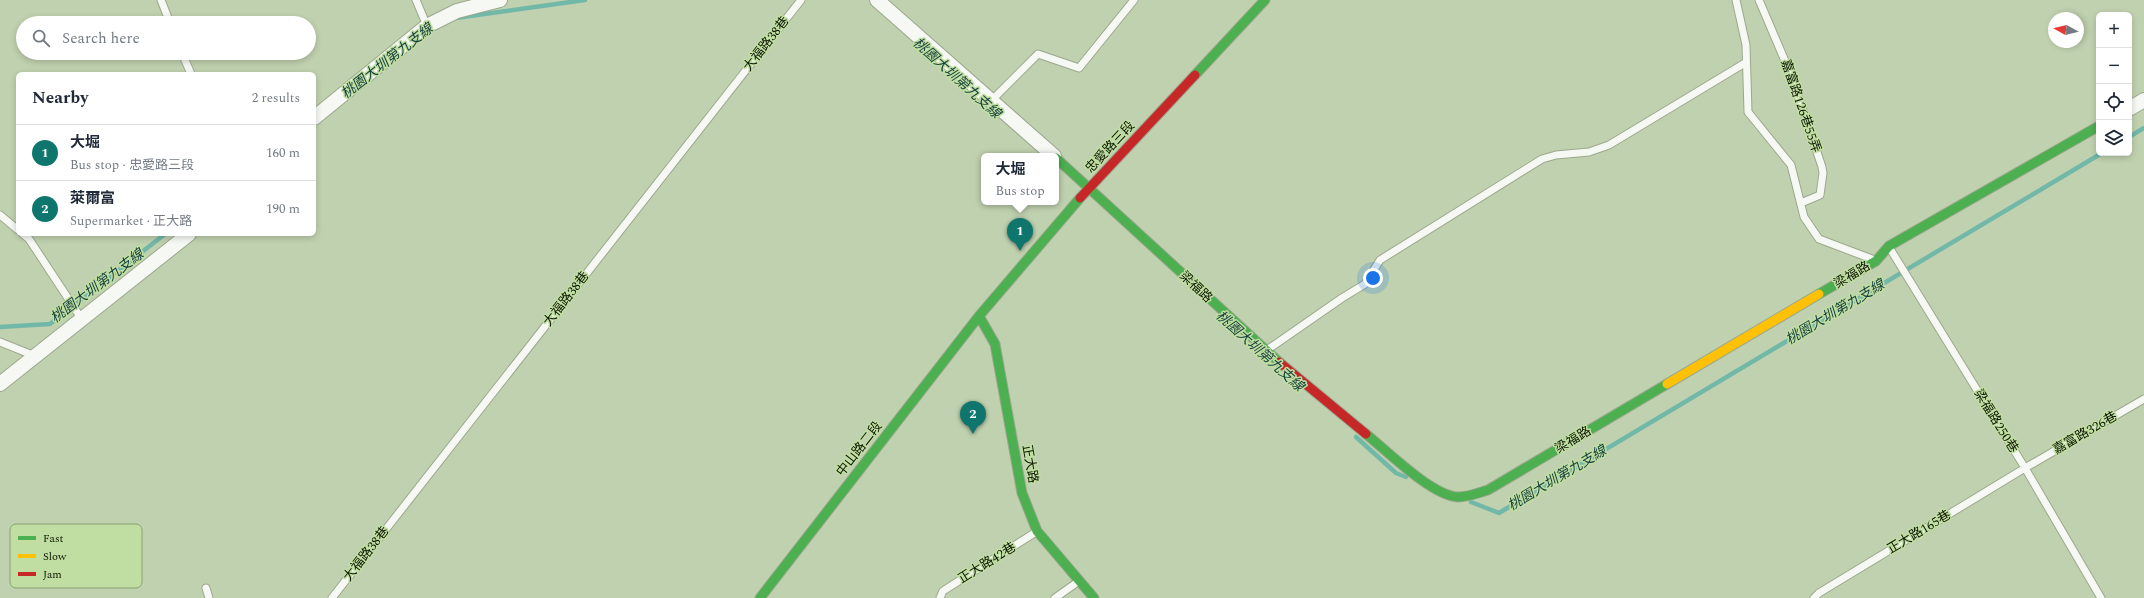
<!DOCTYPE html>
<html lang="en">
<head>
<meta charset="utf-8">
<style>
  :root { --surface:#fff; --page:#f2f2f3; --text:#1f2937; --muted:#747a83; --line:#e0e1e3; --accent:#0f766e }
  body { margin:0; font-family:Spectral,"Noto Sans TC",serif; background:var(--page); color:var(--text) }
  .controls { position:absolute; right:12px; top:12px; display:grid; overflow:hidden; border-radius:6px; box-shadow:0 2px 6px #0003 }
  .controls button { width:36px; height:36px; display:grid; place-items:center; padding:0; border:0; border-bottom:1px solid var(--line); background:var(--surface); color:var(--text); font:20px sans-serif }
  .compass { position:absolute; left:2048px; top:12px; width:36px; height:36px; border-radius:50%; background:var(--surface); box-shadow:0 2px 6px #0003; rotate:278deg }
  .you { position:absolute; left:1373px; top:278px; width:14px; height:14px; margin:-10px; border:3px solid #fff; border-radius:50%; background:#1a73e8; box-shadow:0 0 0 6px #1a73e833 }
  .badge { display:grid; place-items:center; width:26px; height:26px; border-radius:50%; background:var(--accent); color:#fff; font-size:13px; font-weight:700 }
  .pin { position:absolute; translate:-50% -33px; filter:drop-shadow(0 1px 2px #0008) }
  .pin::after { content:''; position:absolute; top:21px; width:14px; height:12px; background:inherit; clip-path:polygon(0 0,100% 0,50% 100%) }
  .popup { position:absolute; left:981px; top:153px; width:78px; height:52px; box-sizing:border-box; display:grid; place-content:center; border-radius:6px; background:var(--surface); filter:drop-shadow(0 1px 3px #0005); font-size:13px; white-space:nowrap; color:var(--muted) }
  .popup b { font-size:15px; color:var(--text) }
  .popup::after { content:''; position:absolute; left:50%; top:100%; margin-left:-8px; border:8px solid transparent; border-top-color:var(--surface) }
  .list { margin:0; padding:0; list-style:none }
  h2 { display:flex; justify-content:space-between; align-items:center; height:52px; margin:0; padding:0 16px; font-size:17px }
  h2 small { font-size:13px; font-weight:400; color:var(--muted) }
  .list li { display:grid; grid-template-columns:26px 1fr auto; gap:12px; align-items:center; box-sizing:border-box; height:56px; padding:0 16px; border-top:1px solid var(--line) }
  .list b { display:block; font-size:15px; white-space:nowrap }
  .list p { margin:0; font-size:13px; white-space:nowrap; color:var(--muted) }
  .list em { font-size:13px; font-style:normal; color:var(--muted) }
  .icon { flex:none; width:22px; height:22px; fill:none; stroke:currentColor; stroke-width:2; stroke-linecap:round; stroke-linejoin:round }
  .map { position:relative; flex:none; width:2144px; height:598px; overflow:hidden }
  .search { position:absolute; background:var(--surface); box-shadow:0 2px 6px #0003; left:16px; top:16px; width:300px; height:44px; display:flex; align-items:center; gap:10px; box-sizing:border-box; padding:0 14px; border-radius:22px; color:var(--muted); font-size:15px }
  .panel { position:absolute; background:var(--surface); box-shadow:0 2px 6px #0003; left:16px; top:72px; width:300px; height:164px; border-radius:6px }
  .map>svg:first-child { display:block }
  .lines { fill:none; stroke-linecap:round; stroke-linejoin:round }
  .stream { stroke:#72b8a9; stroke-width:4.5 }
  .lane-casing { stroke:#9ba88e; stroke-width:9 }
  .street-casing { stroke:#9ba88e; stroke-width:16 }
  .fast-casing { stroke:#9ba88e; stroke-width:11 }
  .slow-casing { stroke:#9ba88e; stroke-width:11 }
  .jam-casing { stroke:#9ba88e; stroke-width:11 }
  .lane { stroke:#f6f8f3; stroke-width:7 }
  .street { stroke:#f6f8f3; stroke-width:14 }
  .fast { stroke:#4caf50; stroke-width:9 }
  .slow { stroke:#ffc107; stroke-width:9 }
  .jam { stroke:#c62828; stroke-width:9 }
  .labels { text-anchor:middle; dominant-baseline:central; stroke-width:3; stroke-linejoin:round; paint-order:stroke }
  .street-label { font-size:13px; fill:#0c1602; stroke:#c1dea2 }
  .water-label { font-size:14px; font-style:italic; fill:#133f3c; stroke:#c1dea2 }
  .key { fill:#c1dea2; stroke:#8ba272; stroke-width:1 }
  .key-label { font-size:11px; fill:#0c1602 }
</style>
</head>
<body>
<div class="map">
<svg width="2144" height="598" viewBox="0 0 2144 598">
  <rect width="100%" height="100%" fill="#c0d1af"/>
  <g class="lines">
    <path class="stream" d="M456,18l129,-18
      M2129,137l15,-9
      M0,327l50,-3 115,-90
      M1356,437l40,36 10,4
      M1471,502l28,11 603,-360"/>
    <defs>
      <path id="lane" d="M161,0l9,23
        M416,0l11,26
        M1736,0l10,45 2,67 43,53 13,52 15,22 53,20
        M1759,0l32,75 31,92 1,6 -3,22 -19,8
        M182,53l9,21
        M991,101l47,-47 41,14 55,-68
        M0,215l18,15
        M23,234l6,5 52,79
        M1889,247l136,221 76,130
        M0,342l35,14
        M1267,350l75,-52 23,-14 15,-24 162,-101 14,-4 33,-3 20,-7 136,-82
        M206,588l3,10
        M332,598l469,-598
        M940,598l3,-7 93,-59
        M1055,598l24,-17
        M1814,598l5,-5 206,-125 119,-69"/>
      <path id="street" d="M877,0l177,156
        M2129,109l15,-9
        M314,118l113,-92 30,-15 43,-11
        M0,384l189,-150"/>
      <path id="fast" d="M1195,75l70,-75
        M1056,158l223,204
        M1819,294l57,-33 13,-15 210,-120
        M979,316l16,28 27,149 15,38 57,67
        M1366,434c21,17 66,62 92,63 10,0 20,-4 30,-7l179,-106
        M760,598l219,-282 101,-118"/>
      <path id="slow" d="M1667,384l152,-90"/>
      <path id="jam" d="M1080,198l115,-123
        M1279,362l87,72"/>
    </defs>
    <use href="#lane" class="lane-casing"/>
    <use href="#street" class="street-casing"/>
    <use href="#fast" class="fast-casing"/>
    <use href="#slow" class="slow-casing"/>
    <use href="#jam" class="jam-casing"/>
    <use href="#lane" class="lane"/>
    <use href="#street" class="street"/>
    <use href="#fast" class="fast"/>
    <use href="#slow" class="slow"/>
    <use href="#jam" class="jam"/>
  </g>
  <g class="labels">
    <g class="street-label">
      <text transform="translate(766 44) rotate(-52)">大福路38巷</text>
      <text transform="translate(1801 106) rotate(71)">嘉富路126巷55弄</text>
      <text transform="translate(1110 147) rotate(-47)">忠愛路三段</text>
      <text transform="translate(1852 275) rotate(-31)">梁福路</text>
      <text transform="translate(1196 287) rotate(43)">梁福路</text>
      <text transform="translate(566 299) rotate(-52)">大福路38巷</text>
      <text transform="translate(1996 421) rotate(58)">梁福路250巷</text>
      <text transform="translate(2085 433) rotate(-30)">嘉富路326巷</text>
      <text transform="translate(1573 440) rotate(-31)">梁福路</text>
      <text transform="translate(859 449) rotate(-52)">中山路二段</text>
      <text transform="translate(1030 464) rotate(80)">正大路</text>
      <text transform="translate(1919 532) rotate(-31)">正大路165巷</text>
      <text transform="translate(366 554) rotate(-52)">大福路38巷</text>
      <text transform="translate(987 563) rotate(-32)">正大路42巷</text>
    </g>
    <g class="water-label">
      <text transform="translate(387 61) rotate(-38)">桃園大圳第九支線</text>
      <text transform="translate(957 78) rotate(42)">桃園大圳第九支線</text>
      <text transform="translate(97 286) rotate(-37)">桃園大圳第九支線</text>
      <text transform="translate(1835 312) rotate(-31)">桃園大圳第九支線</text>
      <text transform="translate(1260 351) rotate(42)">桃園大圳第九支線</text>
      <text transform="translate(1557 478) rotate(-31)">桃園大圳第九支線</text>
    </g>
  </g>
  <rect x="10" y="524" width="132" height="64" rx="6" class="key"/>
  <rect x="18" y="536" width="18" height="4" fill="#4caf50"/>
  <rect x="18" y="554" width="18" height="4" fill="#ffc107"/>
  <rect x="18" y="572" width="18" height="4" fill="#c62828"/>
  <g class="key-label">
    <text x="43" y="542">Fast</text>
    <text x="43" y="560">Slow</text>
    <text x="43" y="578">Jam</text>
  </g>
</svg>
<div class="controls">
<button>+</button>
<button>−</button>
<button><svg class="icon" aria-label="locate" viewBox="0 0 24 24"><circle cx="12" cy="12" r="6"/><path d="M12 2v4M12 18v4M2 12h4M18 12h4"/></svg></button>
<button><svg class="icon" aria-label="layers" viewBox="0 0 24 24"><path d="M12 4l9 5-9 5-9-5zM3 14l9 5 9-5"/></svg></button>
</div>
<svg class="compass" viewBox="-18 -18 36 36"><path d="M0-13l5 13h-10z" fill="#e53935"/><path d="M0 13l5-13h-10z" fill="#747a83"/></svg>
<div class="you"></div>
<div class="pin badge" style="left:1020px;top:251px">1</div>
<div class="popup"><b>大堀</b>Bus stop</div>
<div class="pin badge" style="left:973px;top:434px">2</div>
<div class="search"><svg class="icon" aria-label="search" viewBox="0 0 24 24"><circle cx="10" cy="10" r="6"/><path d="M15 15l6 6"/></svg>Search here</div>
<section class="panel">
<h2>Nearby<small>2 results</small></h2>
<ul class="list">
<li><span class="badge">1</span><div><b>大堀</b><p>Bus stop · 忠愛路三段</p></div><em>160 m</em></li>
<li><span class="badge">2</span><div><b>萊爾富</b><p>Supermarket · 正大路</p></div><em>190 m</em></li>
</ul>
</section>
</div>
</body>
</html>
